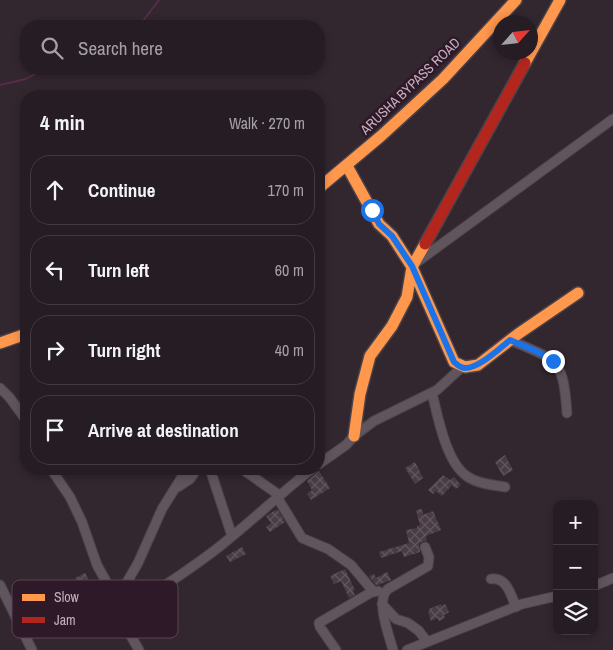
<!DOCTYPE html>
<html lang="en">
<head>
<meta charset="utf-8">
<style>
  :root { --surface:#261c23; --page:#2e252b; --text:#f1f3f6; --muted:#a4a1a6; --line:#423a41 }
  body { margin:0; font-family:"Archivo Narrow",sans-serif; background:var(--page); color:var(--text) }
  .controls { position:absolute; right:15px; bottom:15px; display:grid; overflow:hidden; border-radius:10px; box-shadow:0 2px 8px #0003 }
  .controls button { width:45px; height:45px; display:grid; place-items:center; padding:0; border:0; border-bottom:1px solid var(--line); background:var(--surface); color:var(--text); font:25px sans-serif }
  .compass { position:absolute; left:493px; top:15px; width:45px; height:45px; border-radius:50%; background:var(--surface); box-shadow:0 2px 8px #0003; rotate:63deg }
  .stop { position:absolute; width:15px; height:15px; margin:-11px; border:4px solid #1a73e8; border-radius:50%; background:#fff }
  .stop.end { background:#1a73e8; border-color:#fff; box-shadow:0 1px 5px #0008 }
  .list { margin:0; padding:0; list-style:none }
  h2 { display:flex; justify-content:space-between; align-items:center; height:65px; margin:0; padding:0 20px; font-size:21px }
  h2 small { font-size:16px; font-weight:400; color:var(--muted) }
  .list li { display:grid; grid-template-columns:32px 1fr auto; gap:15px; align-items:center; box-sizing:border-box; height:70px; margin:0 10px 10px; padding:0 10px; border:1px solid var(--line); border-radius:20px }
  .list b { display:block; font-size:19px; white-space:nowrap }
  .list em { font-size:16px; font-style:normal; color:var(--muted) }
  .icon { flex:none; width:28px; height:28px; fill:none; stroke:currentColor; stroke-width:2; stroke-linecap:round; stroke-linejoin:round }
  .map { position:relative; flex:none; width:613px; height:650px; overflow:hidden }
  .search { position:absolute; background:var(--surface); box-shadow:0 2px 8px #0003; left:20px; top:20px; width:305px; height:55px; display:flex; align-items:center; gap:12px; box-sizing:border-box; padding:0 18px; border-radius:20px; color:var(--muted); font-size:19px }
  .panel { position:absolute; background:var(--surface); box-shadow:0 2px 8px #0003; left:20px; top:90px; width:305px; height:385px; border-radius:20px }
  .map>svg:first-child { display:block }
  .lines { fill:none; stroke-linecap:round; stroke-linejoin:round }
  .stream { stroke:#552c4b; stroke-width:2 }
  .building { fill:url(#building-cross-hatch) }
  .street-casing { stroke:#4b4249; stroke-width:11 }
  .slow-casing { stroke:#4b4249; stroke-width:14 }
  .jam-casing { stroke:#4b4249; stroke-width:14 }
  .street { stroke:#60545d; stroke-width:9 }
  .slow { stroke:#ff974d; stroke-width:11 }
  .jam { stroke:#b3261e; stroke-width:11 }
  .route { stroke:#1a73e8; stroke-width:6 }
  .labels { text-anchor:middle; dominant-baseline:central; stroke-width:5; stroke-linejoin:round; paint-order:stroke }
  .street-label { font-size:14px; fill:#c5adbe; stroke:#2d1927 }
  .key { fill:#2d1927; stroke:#5b4554; stroke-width:1 }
  .key-label { font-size:14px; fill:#c5adbe }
</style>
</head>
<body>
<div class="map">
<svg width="613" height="650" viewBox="0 0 613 650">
  <defs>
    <pattern id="building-cross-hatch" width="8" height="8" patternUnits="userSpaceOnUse" patternTransform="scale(1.25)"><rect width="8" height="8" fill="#493c45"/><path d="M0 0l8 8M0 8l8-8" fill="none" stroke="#62565e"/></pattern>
  </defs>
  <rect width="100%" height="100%" fill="#32262f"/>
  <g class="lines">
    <path class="stream" d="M139,26l20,-26
      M0,85l26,-6 18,-10"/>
  </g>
  <path class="building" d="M505,455l8,15 -10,6 -8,-14z
    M415,462l8,16 -8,6 -10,-16z
    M319,471l11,17 -19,12 -4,-6 5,-4 -5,-9z
    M443,475l7,5 4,-3 7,8 -5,4 -4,-4 -10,11 -6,-5 -3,3 -5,-4z
    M422,509l1,6 10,-4 8,19 -15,6 1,5h-4l-4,3 1,8 -16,5 -2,-6 -21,7 -2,-6 30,-9 -3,-13 11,-2v-2l3,-1 -4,-15z
    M275,510h3l7,12 -15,10 -4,-5 5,-4 -5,-7z
    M242,547l4,7 -16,8 -4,-6z
    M345,569l10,21 -2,1 2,4 -6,3 -8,-17 -7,3 -4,-8z
    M387,572l4,8 -13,5h-2l-7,-9 5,-2 2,4z
    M85,573l13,25 3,-2 5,12 -14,7 -7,-15 -6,2 -3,-7 6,-3 -7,-14z
    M441,604l1,2 3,-2 4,8 -5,3 1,3 -6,3 -2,-3 -6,3 -3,-9 2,-1 -1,-2z"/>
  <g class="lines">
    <defs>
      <path id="street" d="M417,262l196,-143
        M510,340c48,21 53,18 57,73
        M0,388l10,10 16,22
        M432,393c6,24 14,70 36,84 11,7 25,8 37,10
        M319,464l27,-19 8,-9 20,-15 63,-31 24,-22
        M51,469l19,28 12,25 15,43 15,27 8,25 19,33
        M210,469l22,67
        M242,469l37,26
        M178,487l12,-8 7,-10
        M277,497l25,41 26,11 23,16 22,26
        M491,579c16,-2 20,16 25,28
        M0,585l32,65
        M594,586l19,-8
        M116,601l22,-38 24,-54 25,-40
        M382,604l14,15 12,4 11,8 8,11
        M120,617c34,-26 71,-47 104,-74 30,-24 58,-51 88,-74
        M336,650l-16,-23 -1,-4 51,-30 8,-2
        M393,650c-4,-15 -18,-50 -5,-61l40,-23 1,-9 -4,-10
        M407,650l115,-46 35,-8"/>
      <path id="slow" d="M525,63l35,-63
        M347,166l32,58 13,12 20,31 42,95 11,5 13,-2 40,-31 60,-41
        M319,188l62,-52 62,-57 73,-79
        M0,343l26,-9
        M354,436l6,-42 10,-38 22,-30 15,-29 5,-30 13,-23"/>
      <path id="jam" d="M425,244l100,-181"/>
    </defs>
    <use href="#street" class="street-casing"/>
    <use href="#slow" class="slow-casing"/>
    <use href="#jam" class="jam-casing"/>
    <use href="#street" class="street"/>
    <use href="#slow" class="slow"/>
    <use href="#jam" class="jam"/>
  </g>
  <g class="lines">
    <path class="route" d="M372,210l7,14 13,12 20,30 42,96c1,1 6,5 7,5 13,6 39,-19 49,-27l28,12 15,9"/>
  </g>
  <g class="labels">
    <g class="street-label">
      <text transform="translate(410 86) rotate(-44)">ARUSHA BYPASS ROAD</text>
    </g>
  </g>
  <rect x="12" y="580" width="166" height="58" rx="8" class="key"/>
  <rect x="22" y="594" width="23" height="7" fill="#ff974d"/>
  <rect x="22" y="617" width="23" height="6" fill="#b3261e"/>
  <g class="key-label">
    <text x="54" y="602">Slow</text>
    <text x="54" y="625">Jam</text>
  </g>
</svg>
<div class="controls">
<button>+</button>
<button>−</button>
<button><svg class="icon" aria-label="layers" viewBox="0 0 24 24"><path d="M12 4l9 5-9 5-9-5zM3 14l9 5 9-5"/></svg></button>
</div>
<svg class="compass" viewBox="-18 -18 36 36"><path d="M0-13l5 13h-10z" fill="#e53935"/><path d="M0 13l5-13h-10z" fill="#a4a1a6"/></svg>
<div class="stop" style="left:372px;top:210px"></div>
<div class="stop end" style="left:553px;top:361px"></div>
<div class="search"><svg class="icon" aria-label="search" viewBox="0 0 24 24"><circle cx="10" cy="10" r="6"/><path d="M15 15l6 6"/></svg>Search here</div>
<section class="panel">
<h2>4 min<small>Walk · 270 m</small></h2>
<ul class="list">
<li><svg class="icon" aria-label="ahead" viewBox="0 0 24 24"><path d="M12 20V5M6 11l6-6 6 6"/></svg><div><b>Continue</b></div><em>170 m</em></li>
<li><svg class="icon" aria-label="left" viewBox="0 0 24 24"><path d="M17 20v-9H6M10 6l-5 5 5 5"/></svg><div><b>Turn left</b></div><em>60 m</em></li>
<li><svg class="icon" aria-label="right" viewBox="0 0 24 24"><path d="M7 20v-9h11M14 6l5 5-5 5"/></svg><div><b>Turn right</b></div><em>40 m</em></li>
<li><svg class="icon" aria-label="arrive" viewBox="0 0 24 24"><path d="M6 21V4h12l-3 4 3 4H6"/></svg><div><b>Arrive at destination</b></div></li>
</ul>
</section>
</div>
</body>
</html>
